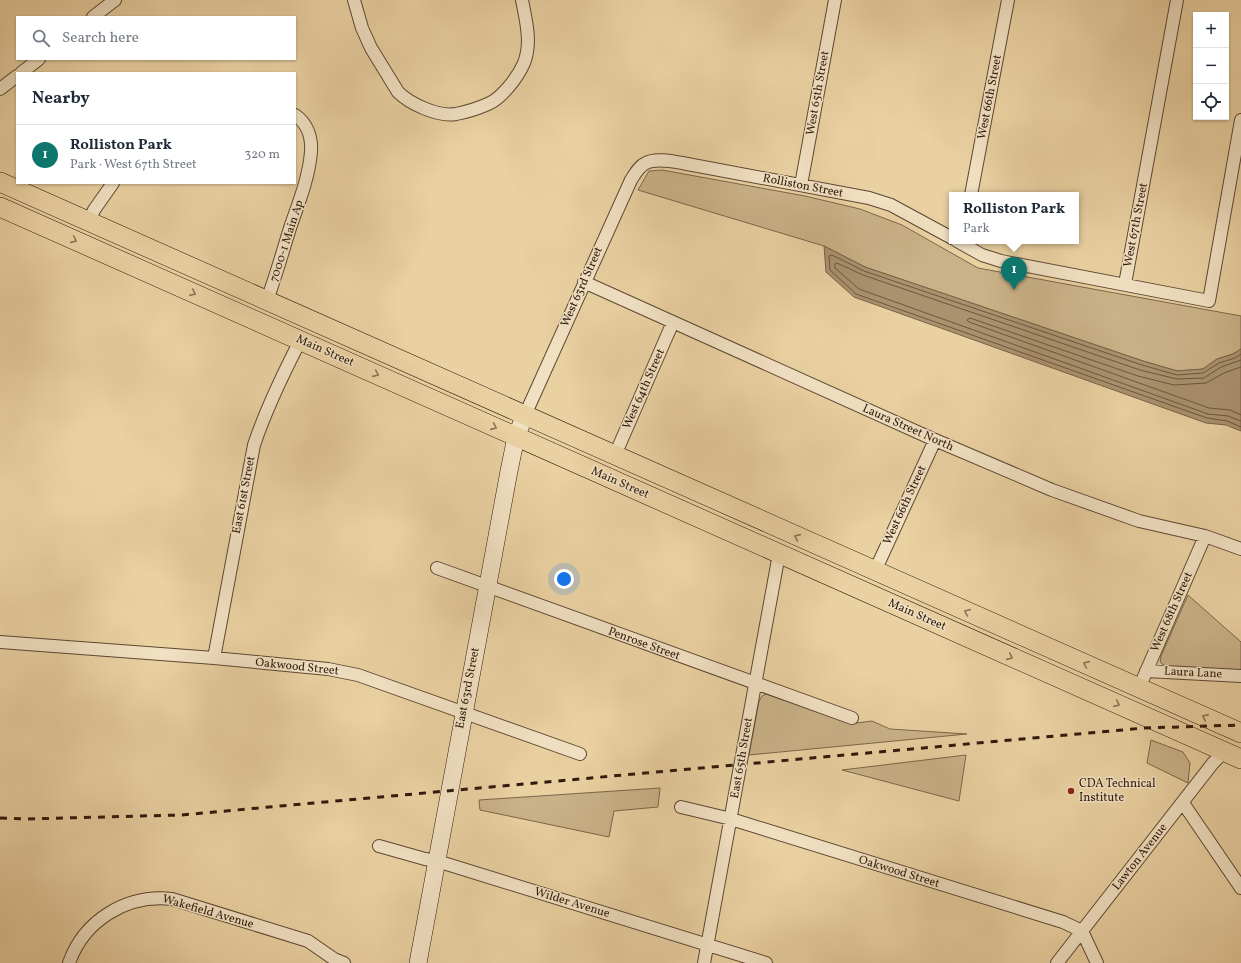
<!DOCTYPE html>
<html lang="en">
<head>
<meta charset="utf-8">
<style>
  :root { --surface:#fff; --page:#f6f6f7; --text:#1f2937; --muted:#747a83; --line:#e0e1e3; --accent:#0f766e }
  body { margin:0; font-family:Vollkorn,serif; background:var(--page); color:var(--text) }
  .controls { position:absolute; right:12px; top:12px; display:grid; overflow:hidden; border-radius:0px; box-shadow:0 1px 3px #0004 }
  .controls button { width:36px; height:36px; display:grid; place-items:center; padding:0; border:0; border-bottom:1px solid var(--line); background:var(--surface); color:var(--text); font:20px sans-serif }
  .you { position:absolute; left:564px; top:579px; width:14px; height:14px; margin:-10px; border:3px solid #fff; border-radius:50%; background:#1a73e8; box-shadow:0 0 0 6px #1a73e833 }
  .badge { display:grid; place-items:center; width:26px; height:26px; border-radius:50%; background:var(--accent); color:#fff; font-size:13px; font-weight:700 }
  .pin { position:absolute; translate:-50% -33px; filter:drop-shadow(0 1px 2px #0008) }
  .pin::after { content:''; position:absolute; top:21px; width:14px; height:12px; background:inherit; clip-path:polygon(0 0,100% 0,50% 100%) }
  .popup { position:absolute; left:949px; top:192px; width:130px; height:52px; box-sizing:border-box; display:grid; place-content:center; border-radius:0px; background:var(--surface); filter:drop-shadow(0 1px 3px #0005); font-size:13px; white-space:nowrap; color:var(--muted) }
  .popup b { font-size:15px; color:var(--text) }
  .popup::after { content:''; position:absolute; left:50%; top:100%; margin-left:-8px; border:8px solid transparent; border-top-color:var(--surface) }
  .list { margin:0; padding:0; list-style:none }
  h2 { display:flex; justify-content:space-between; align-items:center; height:52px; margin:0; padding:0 16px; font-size:17px }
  h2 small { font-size:13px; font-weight:400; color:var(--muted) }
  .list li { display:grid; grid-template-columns:26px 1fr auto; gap:12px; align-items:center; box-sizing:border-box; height:60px; padding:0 16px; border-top:1px solid var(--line) }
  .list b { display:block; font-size:15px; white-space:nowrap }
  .list p { margin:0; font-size:13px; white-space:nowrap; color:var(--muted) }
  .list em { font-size:13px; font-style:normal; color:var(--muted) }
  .icon { flex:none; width:22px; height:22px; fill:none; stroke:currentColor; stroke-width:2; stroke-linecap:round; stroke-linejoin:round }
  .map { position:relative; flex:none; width:1241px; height:963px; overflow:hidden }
  .search { position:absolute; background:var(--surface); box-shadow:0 1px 3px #0004; left:16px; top:16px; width:280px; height:44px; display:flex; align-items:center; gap:10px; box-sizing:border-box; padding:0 14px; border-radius:0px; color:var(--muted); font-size:15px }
  .panel { position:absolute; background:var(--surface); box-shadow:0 1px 3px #0004; left:16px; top:72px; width:280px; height:112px; border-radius:0px }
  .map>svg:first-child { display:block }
  .green { fill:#cab288; stroke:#7c664a }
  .water { fill:#aa926f; stroke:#796247 }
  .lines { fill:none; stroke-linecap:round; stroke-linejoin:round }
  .shore { stroke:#6c563e; stroke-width:1 }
  .street-casing { stroke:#5e4732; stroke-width:14 }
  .secondary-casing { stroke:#2f190c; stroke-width:18 }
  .primary-casing { stroke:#2f190c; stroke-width:20 }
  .street { stroke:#f1e1c3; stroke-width:12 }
  .secondary { stroke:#f1e1c3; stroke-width:17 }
  .primary { stroke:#ead1a2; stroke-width:19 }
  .rail { stroke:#2f190c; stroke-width:3; stroke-dasharray:7 7; stroke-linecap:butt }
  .oneway { stroke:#8c7557 }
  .poi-dot { fill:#8f2418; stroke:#f1e1c3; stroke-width:1.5 }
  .labels { text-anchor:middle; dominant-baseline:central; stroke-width:3; stroke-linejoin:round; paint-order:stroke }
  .street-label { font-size:12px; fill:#2f190c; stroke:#f1e1c3 }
  .poi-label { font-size:12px; fill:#2f190c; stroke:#f1e1c3; text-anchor:start }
</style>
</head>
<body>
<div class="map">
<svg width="1241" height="963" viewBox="0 0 1241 963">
  <rect width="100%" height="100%" fill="#ead1a2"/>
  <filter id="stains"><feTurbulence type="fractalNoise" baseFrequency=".005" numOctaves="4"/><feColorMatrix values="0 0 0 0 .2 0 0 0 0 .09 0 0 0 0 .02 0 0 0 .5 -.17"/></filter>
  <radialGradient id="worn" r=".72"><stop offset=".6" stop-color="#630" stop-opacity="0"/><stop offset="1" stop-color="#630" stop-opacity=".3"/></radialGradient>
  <path class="green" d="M662,170l143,26 55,13 42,16 76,43 263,48v33l-8,5 -16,5 -14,10 -26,2 -34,-10 -278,-94 -41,-21 -186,-56 11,-19z
    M1188,595l53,47v30l-73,-4 -8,-6 1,-6z
    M766,694l77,26 14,3 15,-2 18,8 77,5 -218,21 10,-54 3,-5z
    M1151,740l32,12 7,11 -2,20 -41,-20z
    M966,755l-7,46 -117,-31z
    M660,788l-2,19 -44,4 -5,26 -129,-27 -1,-10z"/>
  <path class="water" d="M824,246l41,21 278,94 34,10 26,-2 14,-10 16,-5 8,-5v82l-15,-6 -20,-2 -352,-126 -28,-25z"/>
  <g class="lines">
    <path class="shore" d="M1241,354l-6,4 -16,5 -16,10 -26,2 -35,-10 -278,-94 -32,-16 -3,1 1,14 26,24 351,124 20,3 14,6
      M1241,360l-20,7 -17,11 -27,1 -37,-9 -277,-95 -26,-12 -2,1v4l24,21 349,125 20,2 13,5
      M1241,367l-17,6 -18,10 -32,2 -36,-9 -168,-58 -3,2 2,2 240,86 21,2 11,5"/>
    <defs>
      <path id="street" d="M354,0l8,28 9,20 27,44c12,12 40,25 58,22 10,-2 23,-6 32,-10 14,-6 30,-27 36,-41 8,-20 2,-42 -2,-63
        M93,17l22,-17
        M21,73l18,-14
        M0,89l17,-13
        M801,185l34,-185
        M971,195l37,-195
        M89,221l5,-11 19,-27
        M957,241l25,14 19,6 208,40 32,-181
        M584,282l351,158 117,50 87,31 66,15 36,13
        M1125,284l52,-284
        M267,300c9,-24 16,-50 24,-75 8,-23 18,-48 20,-73 1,-15 -4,-29 -16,-37
        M525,415l106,-235c4,-6 8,-14 15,-17 9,-5 25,-2 36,0l187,35 22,7 61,33
        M615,455l58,-133
        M437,568l415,150
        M875,571l60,-131
        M0,642l214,16 114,11 30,6 222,79
        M214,658l40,-213c12,-36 29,-71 46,-104
        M1146,671l95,5
        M1139,688l66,-152
        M1183,803l58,85
        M681,807l50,12 332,103 19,9 15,32
        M379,846l46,13 12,2 329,102
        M69,963c15,-43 58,-69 103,-64l136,42 26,18 10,4
        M704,963l75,-409
        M1057,963l156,-200 11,-11"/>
      <path id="secondary" d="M418,963l91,-492 7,-34 9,-22"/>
      <path id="primary" d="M0,182l1241,551
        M0,207l1241,552"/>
    </defs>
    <use href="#street" class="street-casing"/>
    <use href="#secondary" class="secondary-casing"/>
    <use href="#primary" class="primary-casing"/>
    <use href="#street" class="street"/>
    <use href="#secondary" class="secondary"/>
    <use href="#primary" class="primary"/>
    <path class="rail" d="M0,818l25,1 156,-4 963,-87 97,-3"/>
  </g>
  <defs><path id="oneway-chevron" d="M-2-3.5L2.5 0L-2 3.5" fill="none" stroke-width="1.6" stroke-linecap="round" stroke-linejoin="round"/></defs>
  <g class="oneway">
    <use href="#oneway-chevron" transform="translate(74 240) rotate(24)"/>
    <use href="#oneway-chevron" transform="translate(193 293) rotate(24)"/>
    <use href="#oneway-chevron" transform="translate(376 374) rotate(24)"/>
    <use href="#oneway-chevron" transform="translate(494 427) rotate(24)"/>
    <use href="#oneway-chevron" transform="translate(797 537) rotate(-156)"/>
    <use href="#oneway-chevron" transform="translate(967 612) rotate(-156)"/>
    <use href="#oneway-chevron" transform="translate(1010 657) rotate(24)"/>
    <use href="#oneway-chevron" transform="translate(1086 664) rotate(-156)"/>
    <use href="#oneway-chevron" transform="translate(1117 704) rotate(24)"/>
    <use href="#oneway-chevron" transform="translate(1205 717) rotate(-156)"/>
  </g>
  <circle class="poi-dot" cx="1071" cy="791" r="4"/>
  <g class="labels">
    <g class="street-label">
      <text transform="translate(818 93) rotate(-80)">West 65th Street</text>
      <text transform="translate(990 97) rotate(-79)">West 66th Street</text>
      <text transform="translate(803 186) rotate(11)">Rolliston Street</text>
      <text transform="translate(1136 225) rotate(-79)">West 67th Street</text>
      <text transform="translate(287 241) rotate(-72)">7000-1 Main Ap</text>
      <text transform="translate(582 287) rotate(-66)">West 63rd Street</text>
      <text transform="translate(325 351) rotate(24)">Main Street</text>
      <text transform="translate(644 389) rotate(-66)">West 64th Street</text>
      <text transform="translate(908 428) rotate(24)">Laura Street North</text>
      <text transform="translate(620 483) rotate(24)">Main Street</text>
      <text transform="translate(244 495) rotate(-79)">East 61st Street</text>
      <text transform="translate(905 505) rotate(-65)">West 66th Street</text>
      <text transform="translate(1172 612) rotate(-66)">West 68th Street</text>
      <text transform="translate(917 615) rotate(24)">Main Street</text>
      <text transform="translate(644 644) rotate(20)">Penrose Street</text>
      <text transform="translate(297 667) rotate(6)">Oakwood Street</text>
      <text transform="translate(1193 673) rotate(3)">Laura Lane</text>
      <text transform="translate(468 688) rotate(-79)">East 63rd Street</text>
      <text transform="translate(742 758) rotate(-80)">East 65th Street</text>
      <text transform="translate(1140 857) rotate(-52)">Lawton Avenue</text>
      <text transform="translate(899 872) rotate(17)">Oakwood Street</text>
      <text transform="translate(572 903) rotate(17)">Wilder Avenue</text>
      <text transform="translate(208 912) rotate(16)">Wakefield Avenue</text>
    </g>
    <g class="poi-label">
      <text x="1079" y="784">CDA Technical<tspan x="1079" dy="14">Institute</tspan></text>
    </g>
  </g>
  <rect width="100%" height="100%" filter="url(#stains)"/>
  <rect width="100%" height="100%" fill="url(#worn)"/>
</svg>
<div class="controls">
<button>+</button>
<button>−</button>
<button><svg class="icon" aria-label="locate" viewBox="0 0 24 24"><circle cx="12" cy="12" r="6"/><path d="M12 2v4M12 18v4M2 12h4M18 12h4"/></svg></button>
</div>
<div class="you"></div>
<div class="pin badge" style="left:1014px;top:290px">1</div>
<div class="popup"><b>Rolliston Park</b>Park</div>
<div class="search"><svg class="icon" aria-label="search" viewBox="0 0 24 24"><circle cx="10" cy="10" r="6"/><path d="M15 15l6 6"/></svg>Search here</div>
<section class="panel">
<h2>Nearby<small></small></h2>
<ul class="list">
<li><span class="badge">1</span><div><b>Rolliston Park</b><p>Park · West 67th Street</p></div><em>320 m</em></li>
</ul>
</section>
</div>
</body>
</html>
